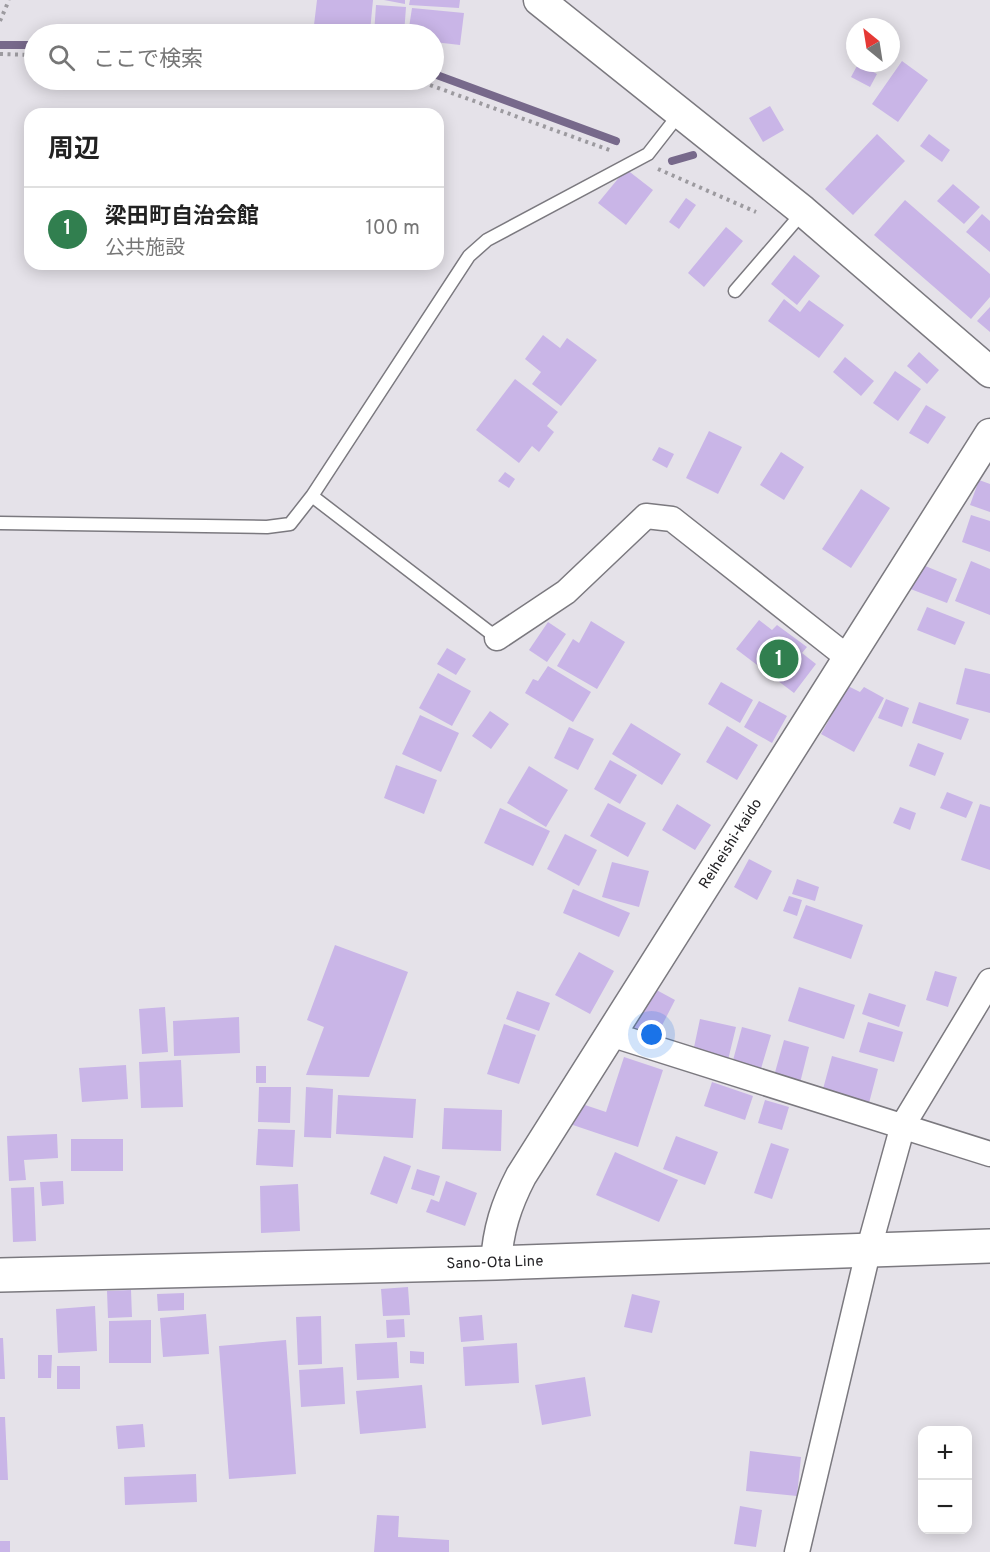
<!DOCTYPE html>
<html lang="ja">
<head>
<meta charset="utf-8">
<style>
  :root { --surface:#fff; --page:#f2f2f2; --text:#222; --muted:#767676; --line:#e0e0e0; --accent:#317f4f }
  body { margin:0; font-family:Overpass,"Noto Sans JP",sans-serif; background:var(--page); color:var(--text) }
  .controls { position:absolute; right:18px; bottom:18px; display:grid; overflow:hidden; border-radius:12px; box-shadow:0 3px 15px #0003 }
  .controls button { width:54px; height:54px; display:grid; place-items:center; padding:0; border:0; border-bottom:2px solid var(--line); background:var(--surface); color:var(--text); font:30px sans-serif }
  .compass { position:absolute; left:846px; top:18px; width:54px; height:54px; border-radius:50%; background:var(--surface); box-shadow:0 3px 15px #0003; rotate:330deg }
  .you { position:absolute; left:652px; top:1035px; width:21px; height:21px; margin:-15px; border:4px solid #fff; border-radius:50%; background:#1a73e8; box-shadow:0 0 0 9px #1a73e833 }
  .badge { display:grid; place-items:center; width:39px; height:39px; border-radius:50%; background:var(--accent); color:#fff; font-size:20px; font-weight:700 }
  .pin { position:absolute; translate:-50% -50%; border:3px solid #fff; box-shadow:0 2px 6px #0006 }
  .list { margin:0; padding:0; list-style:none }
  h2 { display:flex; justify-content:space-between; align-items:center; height:78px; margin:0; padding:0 24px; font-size:26px }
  h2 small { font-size:20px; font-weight:400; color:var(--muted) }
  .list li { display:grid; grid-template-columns:39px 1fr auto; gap:18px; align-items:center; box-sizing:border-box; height:84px; padding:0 24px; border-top:2px solid var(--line) }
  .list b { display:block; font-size:22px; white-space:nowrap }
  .list p { margin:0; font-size:20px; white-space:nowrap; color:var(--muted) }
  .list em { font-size:20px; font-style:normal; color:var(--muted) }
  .icon { flex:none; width:33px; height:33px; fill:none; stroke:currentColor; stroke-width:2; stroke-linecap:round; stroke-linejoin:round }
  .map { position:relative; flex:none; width:990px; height:1552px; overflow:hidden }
  .search { position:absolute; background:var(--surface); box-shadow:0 3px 15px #0003; left:24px; top:24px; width:420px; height:66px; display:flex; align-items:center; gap:15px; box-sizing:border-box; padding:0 21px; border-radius:33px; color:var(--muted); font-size:22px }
  .panel { position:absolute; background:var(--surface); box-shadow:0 3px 15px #0003; left:24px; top:108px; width:420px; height:162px; border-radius:18px }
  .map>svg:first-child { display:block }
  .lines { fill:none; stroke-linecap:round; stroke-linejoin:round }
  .stream { stroke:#77698b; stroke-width:8 }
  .building { fill:#c9b5e7 }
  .service-casing { stroke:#7b797f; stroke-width:15 }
  .minor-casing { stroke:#7b797f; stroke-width:27 }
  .tertiary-casing { stroke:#7b797f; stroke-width:33 }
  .secondary-casing { stroke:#7b797f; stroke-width:36 }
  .path { stroke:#9c9a9f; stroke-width:4; stroke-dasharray:3 4.5; stroke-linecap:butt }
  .service { stroke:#fff; stroke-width:12 }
  .minor { stroke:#fff; stroke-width:24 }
  .tertiary { stroke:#fff; stroke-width:30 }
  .secondary { stroke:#fff; stroke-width:33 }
  .labels { text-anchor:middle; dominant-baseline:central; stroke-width:6; stroke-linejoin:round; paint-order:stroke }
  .street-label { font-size:15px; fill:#252427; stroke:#e5e2e9 }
</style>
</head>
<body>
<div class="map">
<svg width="990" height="1552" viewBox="0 0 990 1552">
  <rect width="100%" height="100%" fill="#e5e2e9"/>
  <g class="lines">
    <path class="stream" d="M0,45h34
      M434,74l182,67
      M672,161l21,-6"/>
  </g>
  <path class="building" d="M317,0h56l-3,31 -56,-6z
    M384,0h21v4z
    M410,0h50l-1,8 -50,-3z
    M376,5l30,2 -2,27h-30z
    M412,8l52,5 -4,32 -26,-3v-8h-26z
    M902,61l26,19 -30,42 -26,-18z
    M858,64l19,10 -7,13 -19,-10z
    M770,106l14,24 -21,12 -14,-24z
    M877,134l28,27 -52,54 -28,-26z
    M929,134l21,16 -8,12 -22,-16z
    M626,169l27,21 -27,35 -28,-22z
    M953,184l27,23 -16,17 -27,-23z
    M686,198l10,7 -17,24 -10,-7z
    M905,200l85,74v23l-19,22 -97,-84z
    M982,214l8,7v31l-24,-20z
    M726,227l17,14 -39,46 -16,-14z
    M794,255l26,21 -23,29 -26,-21z
    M784,299l16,13 9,-12 35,25 -25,33 -51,-37z
    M990,307v25l-13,-11z
    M543,335l17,13 7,-10 30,22 -36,46 -29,-22 9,-12 -16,-13z
    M919,352l20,18 -12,14 -20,-18z
    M845,357l29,24 -13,15 -28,-24z
    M895,371l26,18 -23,32 -25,-18z
    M515,379l43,33 -11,14 7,6 -15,20 -7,-6 -13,17 -43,-33z
    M926,405l20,12 -18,27 -19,-11z
    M709,431l33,16 -24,47 -32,-16z
    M659,447l15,7 -7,14 -15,-8z
    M781,452l23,15 -20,33 -24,-15z
    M505,472l10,7 -6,9 -11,-7z
    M979,480l11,4v28l-20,-7z
    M861,489l29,19 -39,60 -29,-19z
    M971,515l19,6v31l-28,-10z
    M971,561l19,8v46l-35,-14z
    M918,563l39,16 -10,24 -39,-15z
    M927,607l38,15 -10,23 -38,-15z
    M759,620l13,10 5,-5 30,22 -5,6 14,11 -22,29 -58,-44z
    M591,621l34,21 -28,47 -40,-23 16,-27 6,4z
    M548,622l18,12 -19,28 -18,-12z
    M447,648l19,11 -10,16 -19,-11z
    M548,666l43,26 -18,30 -48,-29 8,-14 5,2z
    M965,668l25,6v39l-34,-9z
    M438,673l33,18 -19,35 -33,-18z
    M721,682l32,18 -13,23 -32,-19z
    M848,686l12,6 4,-5 20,11 -30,54 -33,-18z
    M886,699l23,9 -7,19 -24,-9z
    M759,701l28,15 -15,27 -28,-16z
    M919,702l50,17 -8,21 -49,-17z
    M490,711l19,13 -18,25 -19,-13z
    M420,715l39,18 -18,39 -39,-18z
    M631,723l50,31 -19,31 -50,-31z
    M727,726l31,19 -21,35 -31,-18z
    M569,727l25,12 -16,31 -24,-12z
    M918,743l26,10 -9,23 -26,-10z
    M610,760l27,15 -17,29 -26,-15z
    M396,765l41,15 -13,34 -40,-16z
    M529,766l39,24 -22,37 -39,-24z
    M947,792l26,10 -7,16 -26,-10z
    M608,803l38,20 -18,34 -38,-21z
    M677,804l34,21 -16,25 -33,-20z
    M980,804l10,3v63l-29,-10z
    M900,807l16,6 -6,17 -17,-7z
    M500,808l50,23 -17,35 -49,-23z
    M565,834l32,16 -18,36 -32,-17z
    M749,859l23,12 -15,29 -23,-13z
    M612,862l37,9 -10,36 -37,-10z
    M797,879l22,8 -4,14 -23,-7z
    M573,889l57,24 -11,24 -56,-24z
    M789,896l13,4 -5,16 -14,-5z
    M806,905l57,20 -12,34 -58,-21z
    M335,945l73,27 -39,105 -63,-2 18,-48 -17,-7z
    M579,952l35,19 -24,43 -35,-19z
    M935,971l22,6 -9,30 -22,-7z
    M651,987l24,13 -22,43 -24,-13z
    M799,987l56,18 -11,34 -56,-18z
    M517,991l33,12 -11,28 -33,-12z
    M869,993l37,12 -7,22 -37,-13z
    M165,1007l3,45 -26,2 -3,-45z
    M239,1017l1,36 -66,3 -1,-35z
    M700,1019l36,8 -8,33 -35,-8z
    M868,1022l35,10 -9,30 -35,-10z
    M504,1024l32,11 -17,49 -32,-10z
    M742,1027l29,8 -11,37 -28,-8z
    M784,1040l25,7 -9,36 -26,-7z
    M832,1056l46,13 -9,34 -46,-14z
    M624,1057l39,13 -25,77 -68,-23 12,-20 24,8z
    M181,1060l2,47 -42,1 -2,-46z
    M126,1065l2,34 -46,3 -3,-34z
    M256,1066h10v17h-10z
    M712,1082l41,14 -8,24 -41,-14z
    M259,1087h32l-1,36 -32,-1z
    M306,1087l27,2 -2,49 -27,-1z
    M338,1095l78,4 -3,39 -77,-4z
    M765,1100l24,7 -7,23 -24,-7z
    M444,1108l58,2 -1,41 -59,-2z
    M258,1129l37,1 -2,37 -37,-2z
    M57,1134l1,24 -34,2 2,20 -17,1 -2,-45z
    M676,1136l42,16 -13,33 -42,-16z
    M71,1139h52v32h-52z
    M771,1143l18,6 -17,50 -18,-6z
    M615,1152l63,28 -19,42 -63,-27z
    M384,1156l27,10 -14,38 -27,-10z
    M417,1169l23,7 -6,20 -23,-7z
    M63,1181l1,23 -22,2 -2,-24z
    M446,1181l31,12 -12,33 -39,-14 5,-13 8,3z
    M298,1184l2,47 -39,2 -1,-47z
    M34,1187l2,54 -23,1 -2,-54z
    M408,1287l2,28 -27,1 -2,-27z
    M131,1290l1,27 -24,1 -1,-27z
    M184,1293v17l-26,1 -1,-17z
    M632,1294l28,7 -8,32 -28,-6z
    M95,1306l2,45 -39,2 -2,-44z
    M206,1314l3,40 -46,3 -3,-39z
    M482,1315l2,25 -23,2 -2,-25z
    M321,1316l1,48 -24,1 -2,-48z
    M404,1319l1,18 -18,1 -1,-18z
    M151,1320v43h-42v-42z
    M0,1338h3l2,41h-5z
    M286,1340l10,134 -67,5 -10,-133z
    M397,1342l2,36 -42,2 -2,-36z
    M517,1343l2,40 -54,3 -2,-39z
    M410,1351l14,1v12l-14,-1z
    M38,1355h14l-1,23h-13z
    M57,1366h23v23h-23z
    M343,1367l2,37 -44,3 -2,-37z
    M585,1377l6,39 -49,9 -7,-40z
    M422,1385l4,43 -66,6 -4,-43z
    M0,1417h5l3,63h-8z
    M143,1424l2,23 -27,2 -2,-23z
    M750,1451l51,6 -4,39 -51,-5z
    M196,1474l1,28 -72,3 -1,-28z
    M740,1506l22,4 -6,37 -22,-3z
    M377,1515l22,1 -1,21 51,3v12h-75z
    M0,1541h10v11h-10z"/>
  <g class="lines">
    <defs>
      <path id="service" d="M735,291l68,-79
        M312,496l185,142
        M0,523l267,4 23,-3 22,-28 157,-240 18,-16 161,-86 32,-41"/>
      <path id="minor" d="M497,638l69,-46 80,-76 26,3 175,138
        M610,1034l380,120
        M797,1552l72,-304 34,-123 87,-144"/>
      <g id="tertiary">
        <path d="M539,0l264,211 187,161"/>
        <path id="s1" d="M496,1263c2,-33 10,-58 25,-87l469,-742"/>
      </g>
      <g id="secondary">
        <path id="s2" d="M0,1275l496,-12 494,-17"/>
      </g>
    </defs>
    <use href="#service" class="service-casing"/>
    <use href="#minor" class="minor-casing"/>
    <use href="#tertiary" class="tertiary-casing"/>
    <use href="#secondary" class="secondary-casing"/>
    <path class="path" d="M0,21l9,-21
      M0,54l34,1
      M416,80l196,71
      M658,169l98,43"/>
    <use href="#service" class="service"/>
    <use href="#minor" class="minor"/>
    <use href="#tertiary" class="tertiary"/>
    <use href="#secondary" class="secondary"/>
  </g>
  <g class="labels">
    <g class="street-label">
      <text stroke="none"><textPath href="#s1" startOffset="484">Reiheishi-kaido</textPath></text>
      <text stroke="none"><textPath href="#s2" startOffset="495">Sano-Ota Line</textPath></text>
    </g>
  </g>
</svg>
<div class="controls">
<button>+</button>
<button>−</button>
</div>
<svg class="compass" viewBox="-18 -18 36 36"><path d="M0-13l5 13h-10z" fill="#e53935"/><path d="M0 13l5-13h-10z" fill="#767676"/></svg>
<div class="you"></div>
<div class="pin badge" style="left:779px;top:659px">1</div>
<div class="search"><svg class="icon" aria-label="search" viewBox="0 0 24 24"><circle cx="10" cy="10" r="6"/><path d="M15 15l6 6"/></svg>ここで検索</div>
<section class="panel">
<h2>周辺<small></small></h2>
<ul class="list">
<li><span class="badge">1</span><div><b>梁田町自治会館</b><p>公共施設</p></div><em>100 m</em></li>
</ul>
</section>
</div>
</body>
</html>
